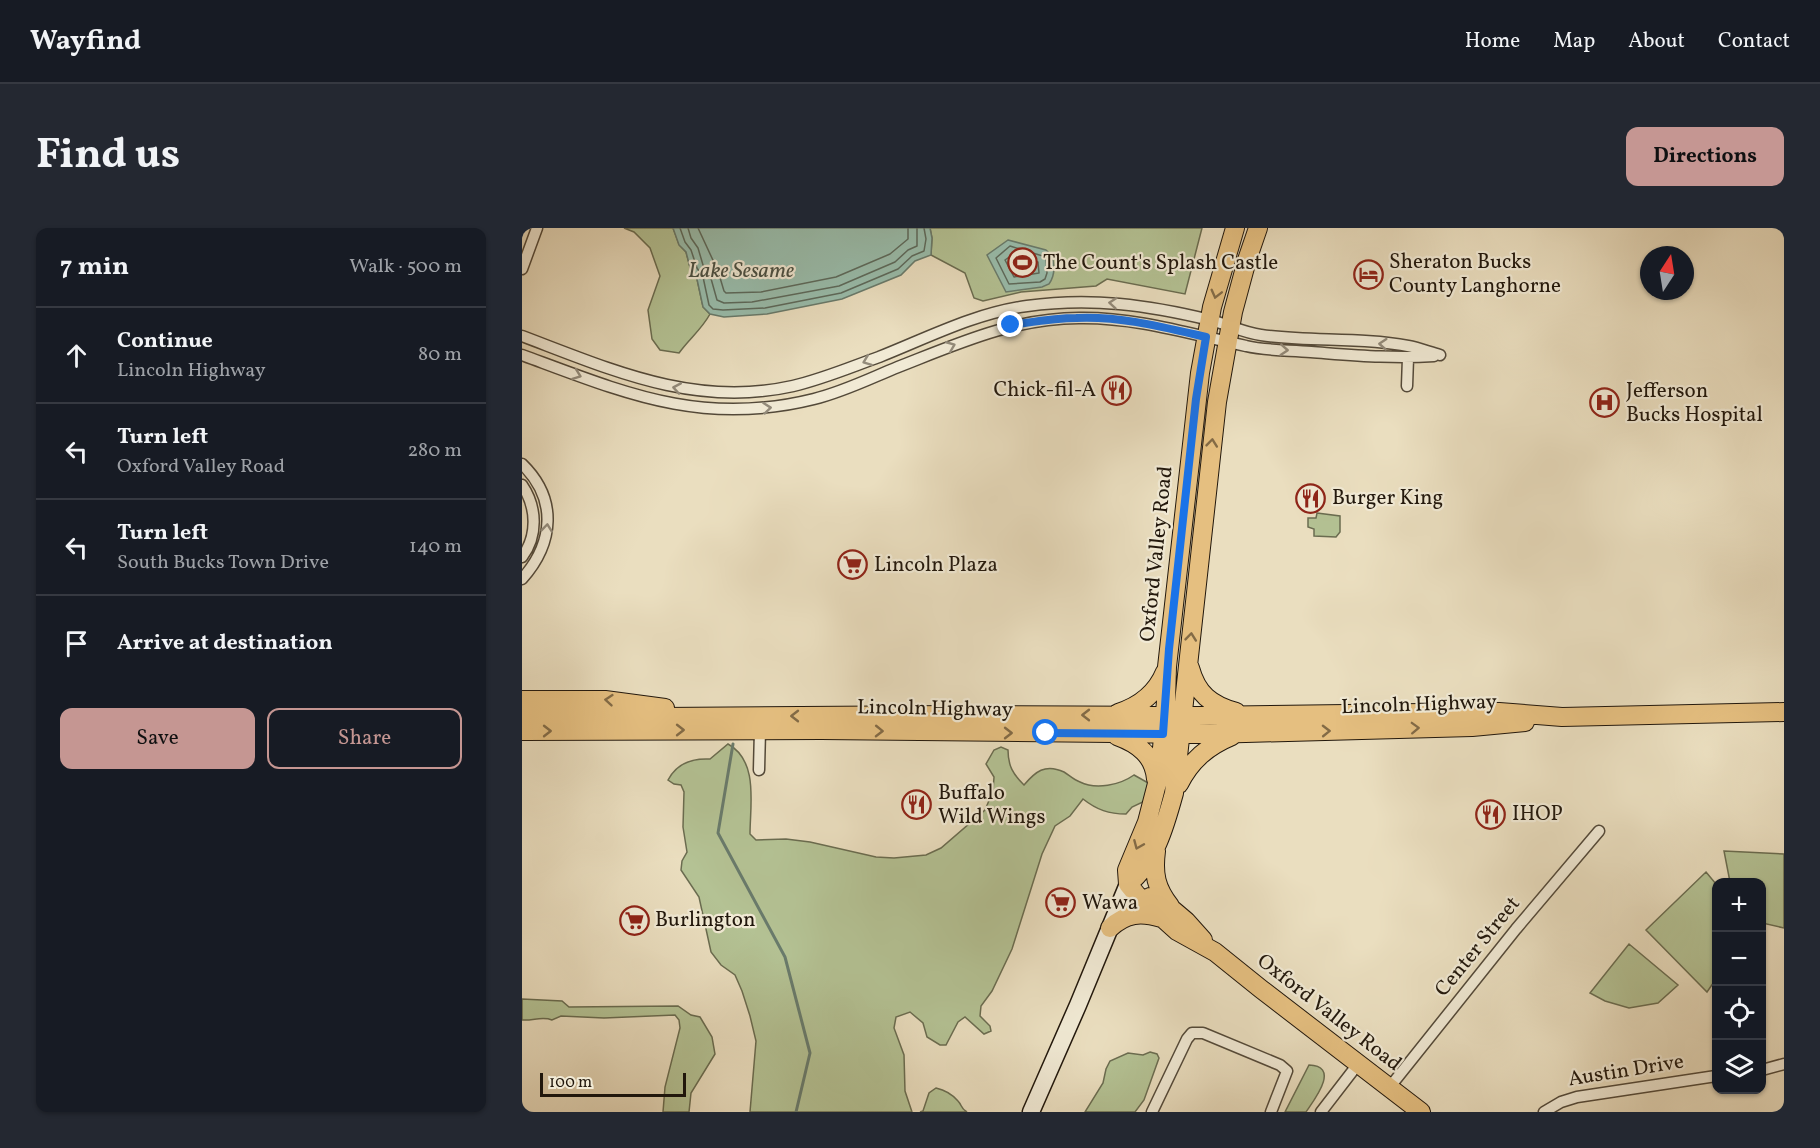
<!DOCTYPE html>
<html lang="en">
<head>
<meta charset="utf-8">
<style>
  :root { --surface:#171b24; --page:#242831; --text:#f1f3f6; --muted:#9ea1a6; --line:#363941; --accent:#c59692 }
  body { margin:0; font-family:Vollkorn,serif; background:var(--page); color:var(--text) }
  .controls { position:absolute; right:18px; bottom:18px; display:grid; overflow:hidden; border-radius:12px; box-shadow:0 2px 4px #0004 }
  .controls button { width:54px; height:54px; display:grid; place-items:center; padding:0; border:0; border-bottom:2px solid var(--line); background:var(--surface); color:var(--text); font:30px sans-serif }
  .compass { position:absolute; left:1118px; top:18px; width:54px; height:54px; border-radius:50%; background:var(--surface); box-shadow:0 2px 4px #0004; rotate:12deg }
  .scale { position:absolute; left:18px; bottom:15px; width:146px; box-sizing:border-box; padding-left:6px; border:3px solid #21170c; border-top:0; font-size:16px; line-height:21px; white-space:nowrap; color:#21170c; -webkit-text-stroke:4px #f1ead5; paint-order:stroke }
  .stop { position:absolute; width:18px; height:18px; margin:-14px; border:4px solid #1a73e8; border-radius:50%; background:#fff }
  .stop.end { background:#1a73e8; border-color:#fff; box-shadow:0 2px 6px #0008 }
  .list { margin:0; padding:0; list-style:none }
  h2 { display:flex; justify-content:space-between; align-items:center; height:78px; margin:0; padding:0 24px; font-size:26px }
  h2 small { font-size:20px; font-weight:400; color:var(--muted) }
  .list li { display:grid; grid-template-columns:39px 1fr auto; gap:18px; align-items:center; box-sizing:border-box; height:96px; padding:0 24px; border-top:2px solid var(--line) }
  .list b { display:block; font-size:22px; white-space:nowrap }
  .list p { margin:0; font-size:20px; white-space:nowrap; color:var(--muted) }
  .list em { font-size:20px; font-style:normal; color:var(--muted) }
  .actions { display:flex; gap:12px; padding:18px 24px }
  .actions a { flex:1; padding:14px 0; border:2px solid var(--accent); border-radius:12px; text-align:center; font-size:21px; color:var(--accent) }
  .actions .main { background:var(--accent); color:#111 }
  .icon { flex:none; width:33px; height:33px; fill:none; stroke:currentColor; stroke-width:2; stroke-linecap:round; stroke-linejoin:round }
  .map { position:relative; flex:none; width:1262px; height:884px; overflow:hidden; border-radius:12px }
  header { display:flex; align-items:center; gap:36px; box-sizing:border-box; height:84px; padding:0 30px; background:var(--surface); border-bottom:2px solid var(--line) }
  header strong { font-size:28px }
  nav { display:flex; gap:33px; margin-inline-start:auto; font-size:21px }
  .intro { display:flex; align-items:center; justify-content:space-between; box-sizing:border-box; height:144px; padding:0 36px }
  h1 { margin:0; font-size:42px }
  .button { padding:15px 27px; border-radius:12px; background:var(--accent); color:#111; font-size:21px; font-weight:700 }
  main { display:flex; gap:36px; padding:0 36px }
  aside { flex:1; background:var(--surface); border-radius:12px; box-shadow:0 2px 4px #0004 }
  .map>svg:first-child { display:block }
  .green { fill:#b4c294; stroke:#6a6c50; stroke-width:1.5 }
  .water { fill:#99bdac; stroke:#697b6c; stroke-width:1.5 }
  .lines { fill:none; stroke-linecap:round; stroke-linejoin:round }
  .shore { stroke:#5d6a5c; stroke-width:1.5 }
  .stream { stroke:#697b6c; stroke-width:3 }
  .street-casing { stroke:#534939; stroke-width:13 }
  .secondary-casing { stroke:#21170c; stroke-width:19 }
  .primary-casing { stroke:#21170c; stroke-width:20 }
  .street { stroke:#f1ead5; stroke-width:10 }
  .secondary { stroke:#f1ead5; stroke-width:16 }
  .primary { stroke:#e5bf80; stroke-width:18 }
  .oneway { stroke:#836b46 }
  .oneway2 { stroke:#938b7b }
  .route { stroke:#1a73e8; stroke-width:8 }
  .labels { text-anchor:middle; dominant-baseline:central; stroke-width:4.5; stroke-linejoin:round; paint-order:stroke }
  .poi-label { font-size:21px; fill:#21170c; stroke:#f1ead5; text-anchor:start }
  .street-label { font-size:21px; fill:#21170c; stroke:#f1ead5 }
  .water-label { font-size:22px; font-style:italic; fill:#4b5144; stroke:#f1ead5 }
</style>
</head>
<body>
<header>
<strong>Wayfind</strong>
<nav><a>Home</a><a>Map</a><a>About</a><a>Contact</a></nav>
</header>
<div class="intro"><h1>Find us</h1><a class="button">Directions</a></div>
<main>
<aside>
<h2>7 min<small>Walk · 500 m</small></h2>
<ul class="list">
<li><svg class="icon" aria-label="ahead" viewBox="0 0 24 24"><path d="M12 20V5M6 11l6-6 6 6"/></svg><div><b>Continue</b><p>Lincoln Highway</p></div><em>80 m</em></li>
<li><svg class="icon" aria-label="left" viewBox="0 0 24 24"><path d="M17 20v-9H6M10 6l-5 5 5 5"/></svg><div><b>Turn left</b><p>Oxford Valley Road</p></div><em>280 m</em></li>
<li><svg class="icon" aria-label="left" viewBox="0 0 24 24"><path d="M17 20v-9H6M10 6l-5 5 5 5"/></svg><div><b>Turn left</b><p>South Bucks Town Drive</p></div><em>140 m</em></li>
<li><svg class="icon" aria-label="arrive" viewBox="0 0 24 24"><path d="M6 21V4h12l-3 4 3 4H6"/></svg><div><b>Arrive at destination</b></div></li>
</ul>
<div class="actions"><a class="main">Save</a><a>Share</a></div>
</aside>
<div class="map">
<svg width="1262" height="884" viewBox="0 0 1262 884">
  <rect width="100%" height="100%" fill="#eadebf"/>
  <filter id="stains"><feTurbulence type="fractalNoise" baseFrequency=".00333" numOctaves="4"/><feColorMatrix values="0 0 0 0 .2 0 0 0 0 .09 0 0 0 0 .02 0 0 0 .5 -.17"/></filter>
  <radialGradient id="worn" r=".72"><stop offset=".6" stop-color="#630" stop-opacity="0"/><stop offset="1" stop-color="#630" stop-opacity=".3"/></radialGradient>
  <path class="green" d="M102,0h49l6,16 7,8 5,19 6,8 6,28 7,7c-8,15 -21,25 -31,39l-19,-3 -8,-11 -4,-29 12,-34 -10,-28 -16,-16z
    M408,0h272l-17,66 -78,-15 -11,7 -75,6 -38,9 -9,-3 -9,-25 -34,-18 1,-17z
    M795,285l23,3v16l-4,5 -22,-1v-7l-6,-2v-9h8z
    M206,516c31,17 22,61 22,90l6,6 30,-1 24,3 66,15 18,1 32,-3 15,-7 44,-38 8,-19 1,-14 -8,-13 8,-14 7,-3 7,3c0,16 5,24 16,35 11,-13 21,-22 40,-13 5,3 10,8 16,10 16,8 40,3 54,-7l16,9 -3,16 -15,7 -6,7c-17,0 -29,-4 -43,-15l-13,17 -15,10 -13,28 -30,95 -20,42 -11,15 -1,10 10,10 1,5 -7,3 -19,-17 -7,5 -12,23h-6l-13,-8 -4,-14 -13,-11 -14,5 -2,11 10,27 1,36 7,21h-162l6,-71 -6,-25 -8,-25 -7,-16 -14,-10 -10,-13 -12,-55 -18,-27 1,-9 5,-9 -4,-25 1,-35 -3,-7 -7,-1 -6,-4c9,-17 24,-22 42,-21z
    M1202,623l60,3v74l-22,-5v-41h-32z
    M1184,644l10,12v95l-9,13 -61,-62z
    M1107,716l49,41 -20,18 -29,5 -24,-7 -15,-8z
    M0,771l40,2 7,6 109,-1 13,9 9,2 12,20 3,17 -24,39 -2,19h-26l2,-25 15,-59 -1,-8 -4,-5 -71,3 -43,-2 -9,4c-10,-4 -19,1 -30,0z
    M628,824l7,2 2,4 -15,42 -9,12h-50l18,-29 3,-14 4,-8 18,-8 15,2z
    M787,837c32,1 5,35 -3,47h-21z
    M414,860c9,2 16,6 22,13 4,4 3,8 9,11h-47l3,-1 6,-18z"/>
  <path class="water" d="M151,0h257l2,10 -1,17 -16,6 -14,14 -59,24 -75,15 -43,3 -14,-3 -7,-7 -6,-28 -6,-8 -5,-19 -7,-7z
    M486,12l38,10c10,7 10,24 3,34l-7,3 -36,5 -19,-37z"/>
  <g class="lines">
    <path class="shore" d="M158,0l5,14 6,8 6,18 6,9 6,28 4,4 10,1 42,-2 76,-15 57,-24 14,-13 12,-5 2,-12 -2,-11
      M166,0l3,10 7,10 5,17 7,10 7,25 7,3 28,-1 87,-16 56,-24 13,-12 9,-4v-18
      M176,0l20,43 6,20 2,2 35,-1 75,-15 54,-23 18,-15v-11
      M488,18l36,11 1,16 -2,6 -5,3 -31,2 -13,-26z
      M490,27l26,7 1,11 -25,4 -9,-17z"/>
    <path class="stream" d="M211,516l-15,89 67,124 25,96 -14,59"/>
    <defs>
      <path id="street" d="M0,41l15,-41
        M0,108c90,34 173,72 271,50 30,-7 58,-19 86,-29 48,-19 96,-44 148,-51 64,-9 121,-1 183,14 17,4 34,13 51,15 47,7 100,2 147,11 11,2 21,6 32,9
        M0,127c103,38 180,72 292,44 29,-7 57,-21 84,-32 59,-23 116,-49 181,-49 57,-1 111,16 167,28 21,5 44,4 65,6 41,3 82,7 123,4
        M885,158l1,-28
        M0,236c36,35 32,79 0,115
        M0,257c15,22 16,51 0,72
        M237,542l1,-40
        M1240,842l22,-6
        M867,860l127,-159 83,-98
        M630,884l35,-73 5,-6h11l77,32 7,6 -16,41
        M799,884l37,-48
        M1022,884l17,-10 16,-5 139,-21"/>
      <path id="secondary" d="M509,884l47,-107 50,-121"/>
      <path id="primary" d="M713,0l-23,79 -12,66 -33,294 -1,34 -6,71 -13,50 -20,48 1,14 9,11 40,36 38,21 46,37 160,123
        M668,440c7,26 21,37 46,44
        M0,472h83l60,8
        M596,485c22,-7 38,-19 47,-41
        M0,490l434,-3 241,1 302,-4 63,5 222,-5
        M0,503l299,-1 389,4 262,-7 53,-5
        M595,508c22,8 37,20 39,43
        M657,556c12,-24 29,-38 53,-48
        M634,623c-3,23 0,37 14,55
        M606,656c27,-22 37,-58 46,-91l43,-391 16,-90 14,-52 11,-32
        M628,669l23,13 13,11 17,19
        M588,700c16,-15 31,-16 51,-10"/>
    </defs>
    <use href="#street" class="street-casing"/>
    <use href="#secondary" class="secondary-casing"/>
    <use href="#primary" class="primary-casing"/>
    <use href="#street" class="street"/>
    <use href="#secondary" class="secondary"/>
    <use href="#primary" class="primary"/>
  </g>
  <defs><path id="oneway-chevron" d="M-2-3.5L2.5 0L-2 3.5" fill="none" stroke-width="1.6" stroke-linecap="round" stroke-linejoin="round" transform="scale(1.5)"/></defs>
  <g class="oneway">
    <use href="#oneway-chevron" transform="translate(694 66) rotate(104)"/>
    <use href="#oneway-chevron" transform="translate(690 215) rotate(-84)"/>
    <use href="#oneway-chevron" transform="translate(669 409) rotate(-84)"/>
    <use href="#oneway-chevron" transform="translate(87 472) rotate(-175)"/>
    <use href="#oneway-chevron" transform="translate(564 487) rotate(-180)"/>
    <use href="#oneway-chevron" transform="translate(273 488) rotate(180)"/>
    <use href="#oneway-chevron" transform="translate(893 500) rotate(-2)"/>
    <use href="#oneway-chevron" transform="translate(158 502)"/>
    <use href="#oneway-chevron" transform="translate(25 503)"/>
    <use href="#oneway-chevron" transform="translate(357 503) rotate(1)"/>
    <use href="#oneway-chevron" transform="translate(804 503) rotate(-1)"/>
    <use href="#oneway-chevron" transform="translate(486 505)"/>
    <use href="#oneway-chevron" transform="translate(616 617) rotate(113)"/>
  </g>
  <g class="oneway2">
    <use href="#oneway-chevron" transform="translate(591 75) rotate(-175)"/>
    <use href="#oneway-chevron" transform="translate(861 116) rotate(-176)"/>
    <use href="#oneway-chevron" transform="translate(429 118) rotate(-22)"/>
    <use href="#oneway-chevron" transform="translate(762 122) rotate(4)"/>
    <use href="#oneway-chevron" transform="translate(345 133) rotate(159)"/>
    <use href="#oneway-chevron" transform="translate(55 147) rotate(20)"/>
    <use href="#oneway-chevron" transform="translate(155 160) rotate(-170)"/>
    <use href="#oneway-chevron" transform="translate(245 180) rotate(-6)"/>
    <use href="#oneway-chevron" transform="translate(25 300) rotate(-84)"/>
  </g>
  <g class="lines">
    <path class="route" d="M489,97c22,-3 44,-7 65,-7 45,-2 87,9 130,19l-10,62 -27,250 -6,85 -117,-1"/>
  </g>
  <defs>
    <symbol id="stadium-ring" viewBox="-11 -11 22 22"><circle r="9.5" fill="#f1ead5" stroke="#8f2418" stroke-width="1.5"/><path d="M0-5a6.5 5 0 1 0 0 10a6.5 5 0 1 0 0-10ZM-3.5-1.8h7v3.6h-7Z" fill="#8f2418"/></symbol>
    <symbol id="hotel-ring" viewBox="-11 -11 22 22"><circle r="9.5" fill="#f1ead5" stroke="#8f2418" stroke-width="1.5"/><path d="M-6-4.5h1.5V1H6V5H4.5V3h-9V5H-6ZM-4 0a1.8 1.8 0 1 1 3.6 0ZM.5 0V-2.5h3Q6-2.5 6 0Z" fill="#8f2418"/></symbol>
    <symbol id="restaurant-ring" viewBox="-11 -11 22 22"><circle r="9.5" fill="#f1ead5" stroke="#8f2418" stroke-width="1.5"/><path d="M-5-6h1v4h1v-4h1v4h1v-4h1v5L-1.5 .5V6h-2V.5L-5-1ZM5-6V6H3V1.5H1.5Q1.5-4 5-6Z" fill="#8f2418"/></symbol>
    <symbol id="hospital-ring" viewBox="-11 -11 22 22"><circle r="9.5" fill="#f1ead5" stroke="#8f2418" stroke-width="1.5"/><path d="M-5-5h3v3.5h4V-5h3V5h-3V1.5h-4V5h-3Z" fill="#8f2418"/></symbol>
    <symbol id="supermarket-ring" viewBox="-11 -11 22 22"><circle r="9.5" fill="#f1ead5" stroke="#8f2418" stroke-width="1.5"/><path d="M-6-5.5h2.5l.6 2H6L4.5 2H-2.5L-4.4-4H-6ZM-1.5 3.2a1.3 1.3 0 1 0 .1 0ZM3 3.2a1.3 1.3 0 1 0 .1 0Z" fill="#8f2418"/></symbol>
  </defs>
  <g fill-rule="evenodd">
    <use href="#stadium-ring" x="484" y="18" width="33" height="33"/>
    <use href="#hotel-ring" x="830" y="30" width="33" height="33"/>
    <use href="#restaurant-ring" x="578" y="146" width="33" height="33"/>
    <use href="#hospital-ring" x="1066" y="158" width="33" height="33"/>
    <use href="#restaurant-ring" x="772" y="254" width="33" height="33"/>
    <use href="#supermarket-ring" x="314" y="320" width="33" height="33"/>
    <use href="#restaurant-ring" x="378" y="560" width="33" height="33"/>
    <use href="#restaurant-ring" x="952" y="570" width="33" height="33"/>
    <use href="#supermarket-ring" x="522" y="658" width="33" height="33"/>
    <use href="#supermarket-ring" x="96" y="676" width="33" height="33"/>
  </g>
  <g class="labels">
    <g class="poi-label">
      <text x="867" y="34">Sheraton Bucks<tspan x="867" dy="24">County Langhorne</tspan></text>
      <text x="521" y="35">The Count's Splash Castle</text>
      <text x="574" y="162" text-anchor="end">Chick-fil-A</text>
      <text x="1104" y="163">Jefferson<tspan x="1104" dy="24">Bucks Hospital</tspan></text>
      <text x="810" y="270">Burger King</text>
      <text x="352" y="337">Lincoln Plaza</text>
      <text x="416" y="565">Buffalo<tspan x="416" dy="24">Wild Wings</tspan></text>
      <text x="990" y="586">IHOP</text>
      <text x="560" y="675">Wawa</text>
      <text x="133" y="692">Burlington</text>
    </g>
    <g class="street-label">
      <text transform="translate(635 326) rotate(-84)">Oxford Valley Road</text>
      <text transform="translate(897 477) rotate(-2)">Lincoln Highway</text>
      <text transform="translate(413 481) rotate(1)">Lincoln Highway</text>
      <text transform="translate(956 719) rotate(-51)">Center Street</text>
      <text transform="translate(807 785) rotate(38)">Oxford Valley Road</text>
      <text transform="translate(1104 843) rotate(-9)">Austin Drive</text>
    </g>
    <g class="water-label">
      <text x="219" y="43">Lake Sesame</text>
    </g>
  </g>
  <rect width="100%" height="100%" filter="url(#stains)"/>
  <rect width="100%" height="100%" fill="url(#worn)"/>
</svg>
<div class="controls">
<button>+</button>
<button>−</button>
<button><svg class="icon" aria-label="locate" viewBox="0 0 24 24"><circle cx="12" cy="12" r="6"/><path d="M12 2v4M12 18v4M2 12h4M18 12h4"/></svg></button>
<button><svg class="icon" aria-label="layers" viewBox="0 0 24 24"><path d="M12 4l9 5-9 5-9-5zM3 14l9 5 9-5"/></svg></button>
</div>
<svg class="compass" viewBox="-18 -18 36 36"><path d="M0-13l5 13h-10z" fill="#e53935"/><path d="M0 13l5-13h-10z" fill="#9ea1a6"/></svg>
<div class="scale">100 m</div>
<div class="stop" style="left:524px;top:505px"></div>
<div class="stop end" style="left:489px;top:97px"></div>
</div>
</main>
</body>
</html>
